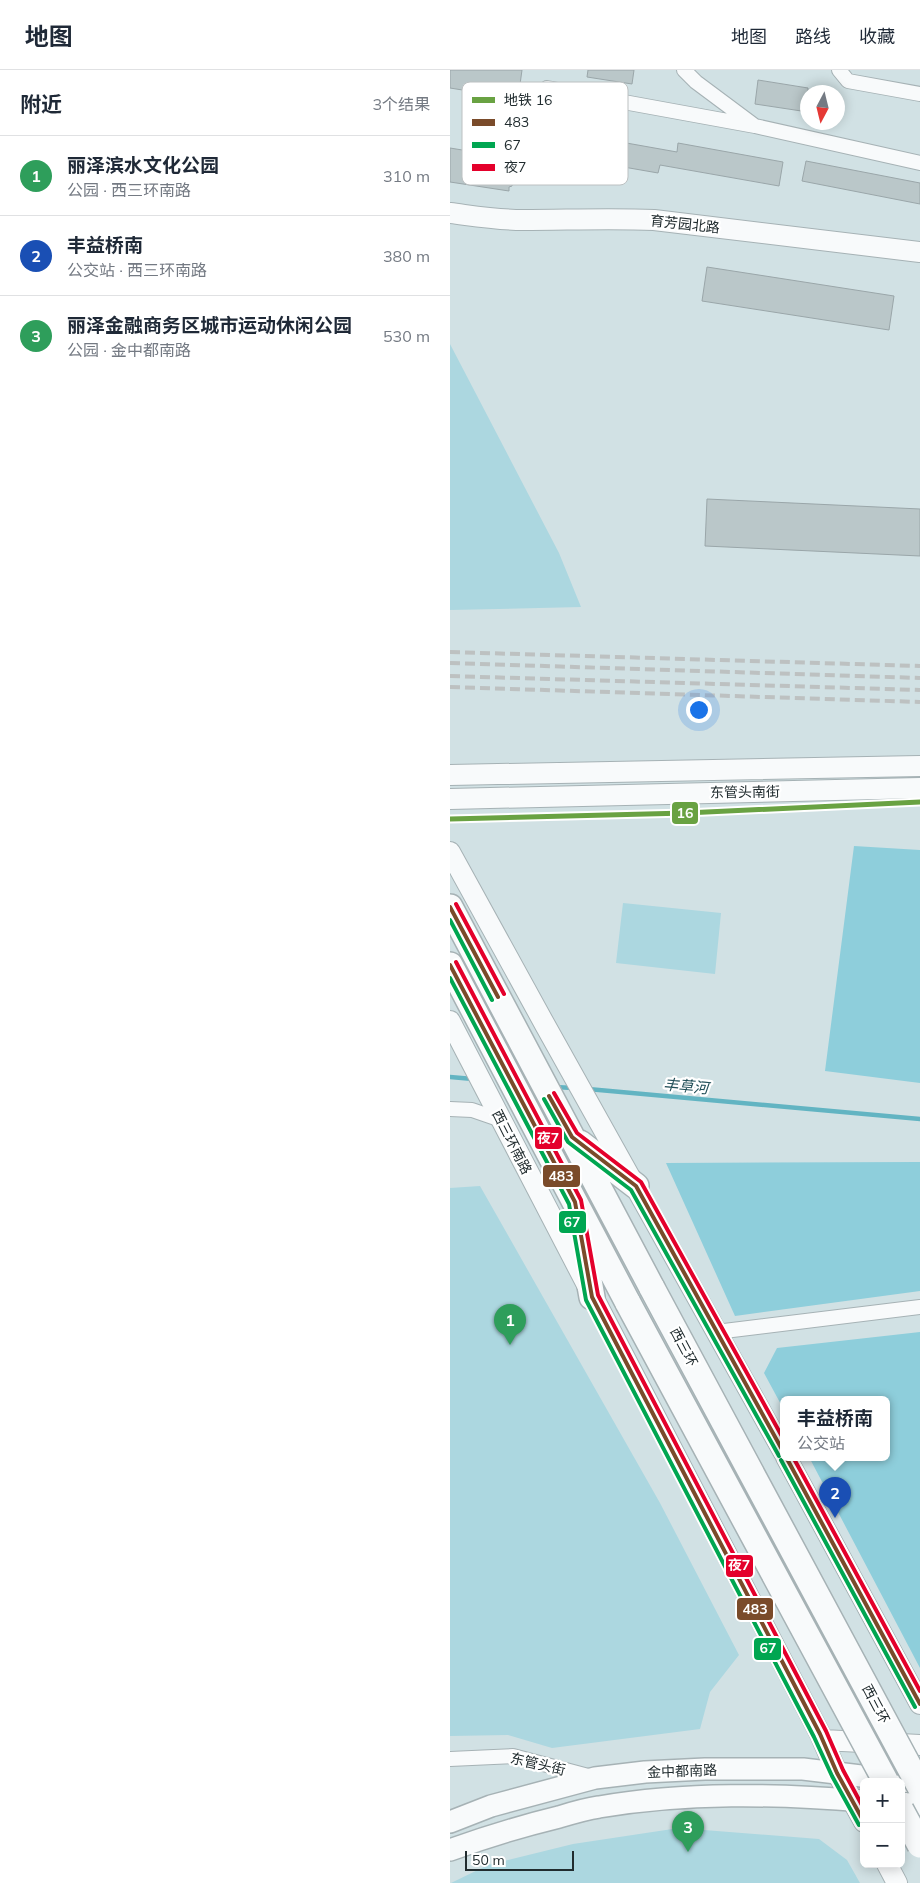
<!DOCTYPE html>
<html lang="zh">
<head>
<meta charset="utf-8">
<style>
  :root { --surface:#fff; --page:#f2f2f3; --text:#1f2937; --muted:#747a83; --line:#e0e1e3; --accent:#ea580c }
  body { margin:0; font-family:Mulish,"Noto Sans SC",sans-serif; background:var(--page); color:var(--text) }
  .controls { position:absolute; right:15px; bottom:15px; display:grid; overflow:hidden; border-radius:8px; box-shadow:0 2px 12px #0003 }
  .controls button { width:45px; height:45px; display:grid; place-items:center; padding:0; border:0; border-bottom:1px solid var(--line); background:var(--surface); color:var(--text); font:25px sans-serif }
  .compass { position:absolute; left:350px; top:15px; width:45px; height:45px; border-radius:50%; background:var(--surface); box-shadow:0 2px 12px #0003; rotate:187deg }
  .scale { position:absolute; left:15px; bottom:12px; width:109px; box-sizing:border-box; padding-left:5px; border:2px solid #212c2f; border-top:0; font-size:14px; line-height:18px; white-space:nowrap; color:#212c2f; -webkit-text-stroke:4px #fff; paint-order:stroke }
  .you { position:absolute; left:248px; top:639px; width:18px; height:18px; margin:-12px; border:4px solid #fff; border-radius:50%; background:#1a73e8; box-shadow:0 0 0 8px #1a73e833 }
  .badge { display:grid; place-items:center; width:32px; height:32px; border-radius:50%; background:var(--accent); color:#fff; font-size:16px; font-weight:700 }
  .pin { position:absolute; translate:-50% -41px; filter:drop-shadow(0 1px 2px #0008) }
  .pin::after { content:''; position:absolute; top:26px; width:18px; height:15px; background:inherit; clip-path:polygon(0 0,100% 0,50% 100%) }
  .popup { position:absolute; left:330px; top:1326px; width:110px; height:65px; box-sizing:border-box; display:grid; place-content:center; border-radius:8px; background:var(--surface); filter:drop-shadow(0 1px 4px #0005); font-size:16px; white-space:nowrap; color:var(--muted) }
  .popup b { font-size:19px; color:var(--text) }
  .popup::after { content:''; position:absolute; left:50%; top:100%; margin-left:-10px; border:10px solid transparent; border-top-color:var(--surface) }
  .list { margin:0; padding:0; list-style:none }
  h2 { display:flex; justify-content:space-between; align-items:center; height:65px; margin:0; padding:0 20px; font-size:21px }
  h2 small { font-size:16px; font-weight:400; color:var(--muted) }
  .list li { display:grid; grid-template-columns:32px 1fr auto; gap:15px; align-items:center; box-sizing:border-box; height:80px; padding:0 20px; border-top:1px solid var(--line) }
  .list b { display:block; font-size:19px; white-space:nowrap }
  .list p { margin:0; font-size:16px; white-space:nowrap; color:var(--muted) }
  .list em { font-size:16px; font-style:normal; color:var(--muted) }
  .map { position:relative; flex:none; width:470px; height:1813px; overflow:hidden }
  header { display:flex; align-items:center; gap:30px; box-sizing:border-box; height:70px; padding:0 25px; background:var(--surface); border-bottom:1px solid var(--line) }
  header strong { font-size:24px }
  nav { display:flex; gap:28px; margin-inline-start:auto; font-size:18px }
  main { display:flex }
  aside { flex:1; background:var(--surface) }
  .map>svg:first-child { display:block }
  .green { fill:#acd7e0 }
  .forest { fill:#8ecedb }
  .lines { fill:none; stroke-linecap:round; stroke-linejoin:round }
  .stream { stroke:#62b4c2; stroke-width:4.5 }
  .building { fill:#bac7c9; stroke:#9aa6a9 }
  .street-casing { stroke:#a6b2b5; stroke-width:16 }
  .secondary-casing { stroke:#a6b2b5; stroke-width:22 }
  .primary-casing { stroke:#a6b2b5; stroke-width:24 }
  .highway-casing { stroke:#a6b2b5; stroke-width:28 }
  .street { stroke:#f8fafb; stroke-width:14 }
  .secondary { stroke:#f8fafb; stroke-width:20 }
  .primary { stroke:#f8fafb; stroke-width:21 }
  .highway { stroke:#f8fafb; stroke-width:25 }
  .rail { stroke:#bdc1c1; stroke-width:4; stroke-dasharray:10 5; stroke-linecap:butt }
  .highway-bridge-casing { stroke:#a6b2b5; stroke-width:28; stroke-linecap:butt }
  .highway-bridge { stroke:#f8fafb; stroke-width:25 }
  .bus-1-casing { stroke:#fff; stroke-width:8 }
  .bus-2-casing { stroke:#fff; stroke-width:8 }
  .bus-3-casing { stroke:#fff; stroke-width:8 }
  .bus-1 { stroke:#7a4b2a; stroke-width:4 }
  .bus-2 { stroke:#00a651; stroke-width:4 }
  .bus-3 { stroke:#e4002b; stroke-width:4 }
  .metro-1-casing { stroke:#fff; stroke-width:9 }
  .metro-1 { stroke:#69a242; stroke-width:5 }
  .labels { text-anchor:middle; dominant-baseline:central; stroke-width:4.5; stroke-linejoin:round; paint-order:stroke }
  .street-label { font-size:14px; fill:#212c2f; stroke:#fff }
  .water-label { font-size:15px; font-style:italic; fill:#224f58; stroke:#fff }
  .key { fill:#fff; stroke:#bcc0c1; stroke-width:1 }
  .key-label { font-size:14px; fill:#212c2f }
  .line-badge { stroke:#fff; stroke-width:2 }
  .badge-label { font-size:14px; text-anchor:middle; font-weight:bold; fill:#fff }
</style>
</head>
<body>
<header>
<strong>地图</strong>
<nav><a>地图</a><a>路线</a><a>收藏</a></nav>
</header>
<main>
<aside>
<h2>附近<small>3个结果</small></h2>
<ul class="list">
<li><span class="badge" style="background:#2e9e5b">1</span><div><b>丽泽滨水文化公园</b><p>公园 · 西三环南路</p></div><em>310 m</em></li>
<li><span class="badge" style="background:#1a4fb4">2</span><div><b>丰益桥南</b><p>公交站 · 西三环南路</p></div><em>380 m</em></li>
<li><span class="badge" style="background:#2e9e5b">3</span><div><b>丽泽金融商务区城市运动休闲公园</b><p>公园 · 金中都南路</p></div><em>530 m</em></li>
</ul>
</aside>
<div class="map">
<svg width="470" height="1813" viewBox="0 0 470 1813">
  <rect width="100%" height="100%" fill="#d1e1e4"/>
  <path class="green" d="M0,274l109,209 22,54 -131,3z
    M173,833l98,10 -6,61 -99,-11z
    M30,1116l180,317 79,152 -29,37 -10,37 -148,19 -44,-13 -58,1v-548z
    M229,1758l140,11 28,21 13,23h-409l37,-18 85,-21z"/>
  <path class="forest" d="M404,776l66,4v233l-95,-12z
    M470,1092v129l-185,25 -69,-153z
    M470,1262v336l-111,-211h77v-58h-102v11l-20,-37 13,-25z"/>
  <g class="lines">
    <path class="stream" d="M0,1007l23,2
      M105,1017l18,1
      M138,1019l332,30"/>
  </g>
  <path class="building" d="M0,0h72l-4,29 -68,-11z
    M138,0h46l-2,14 -45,-7z
    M308,10l50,8v24l-53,-8z
    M109,61l118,21 1,-9 105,19 -4,24 -119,-21 -2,8 -103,-18z
    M0,78l67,11 -5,27 -3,1v4l-59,-9z
    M356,91l114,22v21l-118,-23z
    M257,197l187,29 -5,34 -187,-29z
    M257,429l213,10v47l-215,-10z"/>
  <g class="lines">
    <defs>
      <path id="street" d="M389,0l9,11 72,13
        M97,18l208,38 -59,-44 -12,-12
        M305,56l165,37
        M0,1039l22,1 29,10
        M266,1262l204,-25
        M0,1689l63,-3 79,21"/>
      <path id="secondary" d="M0,143c24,3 48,7 73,7 44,0 87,-2 131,0l266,32
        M0,705l470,-9
        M0,729l470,-11
        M0,782c110,201 221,401 334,601
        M0,951l370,713 17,39 27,49
        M336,1387l134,247
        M373,1670l97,5
        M437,1794l10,19"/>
      <path id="primary" d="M451,1733l19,2
        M0,1752l41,-16 104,-28 50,-6 60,-3h98l117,14
        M0,1780c36,-13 72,-24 109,-33 13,-4 26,-8 40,-10 87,-15 177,-13 265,-6"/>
      <path id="highway" d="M0,837l202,381
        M0,895l178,338
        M130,1073l56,43
        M129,1154l13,73"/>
    </defs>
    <use href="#street" class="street-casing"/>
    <use href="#secondary" class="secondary-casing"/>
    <use href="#primary" class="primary-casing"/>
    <use href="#highway" class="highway-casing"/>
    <use href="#street" class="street"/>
    <use href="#secondary" class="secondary"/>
    <use href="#primary" class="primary"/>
    <use href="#highway" class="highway"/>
    <path class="rail" d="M0,582l470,14
      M0,593l470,15
      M0,606l470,14
      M0,617l470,15"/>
    <defs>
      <path id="highway-bridge" d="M202,1218l268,499
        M178,1233l258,479
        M451,1740l19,35"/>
    </defs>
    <use href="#highway-bridge" class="highway-bridge-casing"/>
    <use href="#highway-bridge" class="highway-bridge"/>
    <defs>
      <path id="bus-1" d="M0,837l48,90
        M0,895l125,237 17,95 228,437 17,39 27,49
        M99,1026l23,41 64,49 148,267
        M336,1387l134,247"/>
      <path id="bus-2" d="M0,850l42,80
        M0,908l119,226 17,96 228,437 18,39 27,49
        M94,1029l24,43 63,48 148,266
        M331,1390l134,247"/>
      <path id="bus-3" d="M6,834l48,90
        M6,892l125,238 17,95 228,436 17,39 21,39
        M104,1023l23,40 64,49 143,258
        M343,1387l127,234"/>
    </defs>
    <use href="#bus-1" class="bus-1-casing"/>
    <use href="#bus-2" class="bus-2-casing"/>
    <use href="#bus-3" class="bus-3-casing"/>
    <use href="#bus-1" class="bus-1"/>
    <use href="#bus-2" class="bus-2"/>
    <use href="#bus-3" class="bus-3"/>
    <defs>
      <path id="metro-1" d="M0,749l236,-6 234,-11"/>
    </defs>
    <use href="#metro-1" class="metro-1-casing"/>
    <use href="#metro-1" class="metro-1"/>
  </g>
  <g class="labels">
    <g class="street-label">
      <text transform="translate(235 154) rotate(6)">育芳园北路</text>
      <text transform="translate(295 722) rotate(-1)">东管头南街</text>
      <text transform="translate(62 1072) rotate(63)">西三环南路</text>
      <text transform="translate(234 1277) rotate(62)">西三环</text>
      <text transform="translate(426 1634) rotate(62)">西三环</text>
      <text transform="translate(88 1694) rotate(13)">东管头街</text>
      <text transform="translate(232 1701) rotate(-2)">金中都南路</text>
    </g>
    <g class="water-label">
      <text transform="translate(236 1016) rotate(5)">丰草河</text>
    </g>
  </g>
  <rect x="12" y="12" width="166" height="103" rx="8" class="key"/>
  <rect x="22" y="27" width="23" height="6" fill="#69a242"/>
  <rect x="22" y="49" width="23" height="7" fill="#7a4b2a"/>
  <rect x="22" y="72" width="23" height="6" fill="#00a651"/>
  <rect x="22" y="94" width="23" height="7" fill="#e4002b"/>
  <g class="key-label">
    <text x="54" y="35">地铁 16</text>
    <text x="54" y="57">483</text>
    <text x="54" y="80">67</text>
    <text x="54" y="102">夜7</text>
  </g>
  <g class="line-badge">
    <rect x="221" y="731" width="28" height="24" rx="5" fill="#69a242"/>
    <rect x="84" y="1056" width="29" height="24" rx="5" fill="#e4002b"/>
    <rect x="92" y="1094" width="39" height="24" rx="5" fill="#7a4b2a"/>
    <rect x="108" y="1140" width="29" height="24" rx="5" fill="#00a651"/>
    <rect x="275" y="1484" width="29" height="24" rx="5" fill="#e4002b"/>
    <rect x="286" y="1527" width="38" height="24" rx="5" fill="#7a4b2a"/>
    <rect x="303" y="1567" width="29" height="24" rx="5" fill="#00a651"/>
  </g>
  <g class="badge-label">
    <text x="235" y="748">16</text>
    <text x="98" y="1073">夜7</text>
    <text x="111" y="1111">483</text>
    <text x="122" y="1157">67</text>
    <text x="289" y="1500">夜7</text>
    <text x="305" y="1544">483</text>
    <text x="318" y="1583">67</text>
  </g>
</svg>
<div class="controls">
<button>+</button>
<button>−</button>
</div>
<svg class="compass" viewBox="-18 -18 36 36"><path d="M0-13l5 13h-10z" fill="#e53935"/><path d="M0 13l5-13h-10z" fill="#747a83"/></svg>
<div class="scale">50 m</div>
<div class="you"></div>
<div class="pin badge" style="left:60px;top:1275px;background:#2e9e5b">1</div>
<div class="pin badge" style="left:385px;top:1448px;background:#1a4fb4">2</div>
<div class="popup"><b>丰益桥南</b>公交站</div>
<div class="pin badge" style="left:238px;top:1782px;background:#2e9e5b">3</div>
</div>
</main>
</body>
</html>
